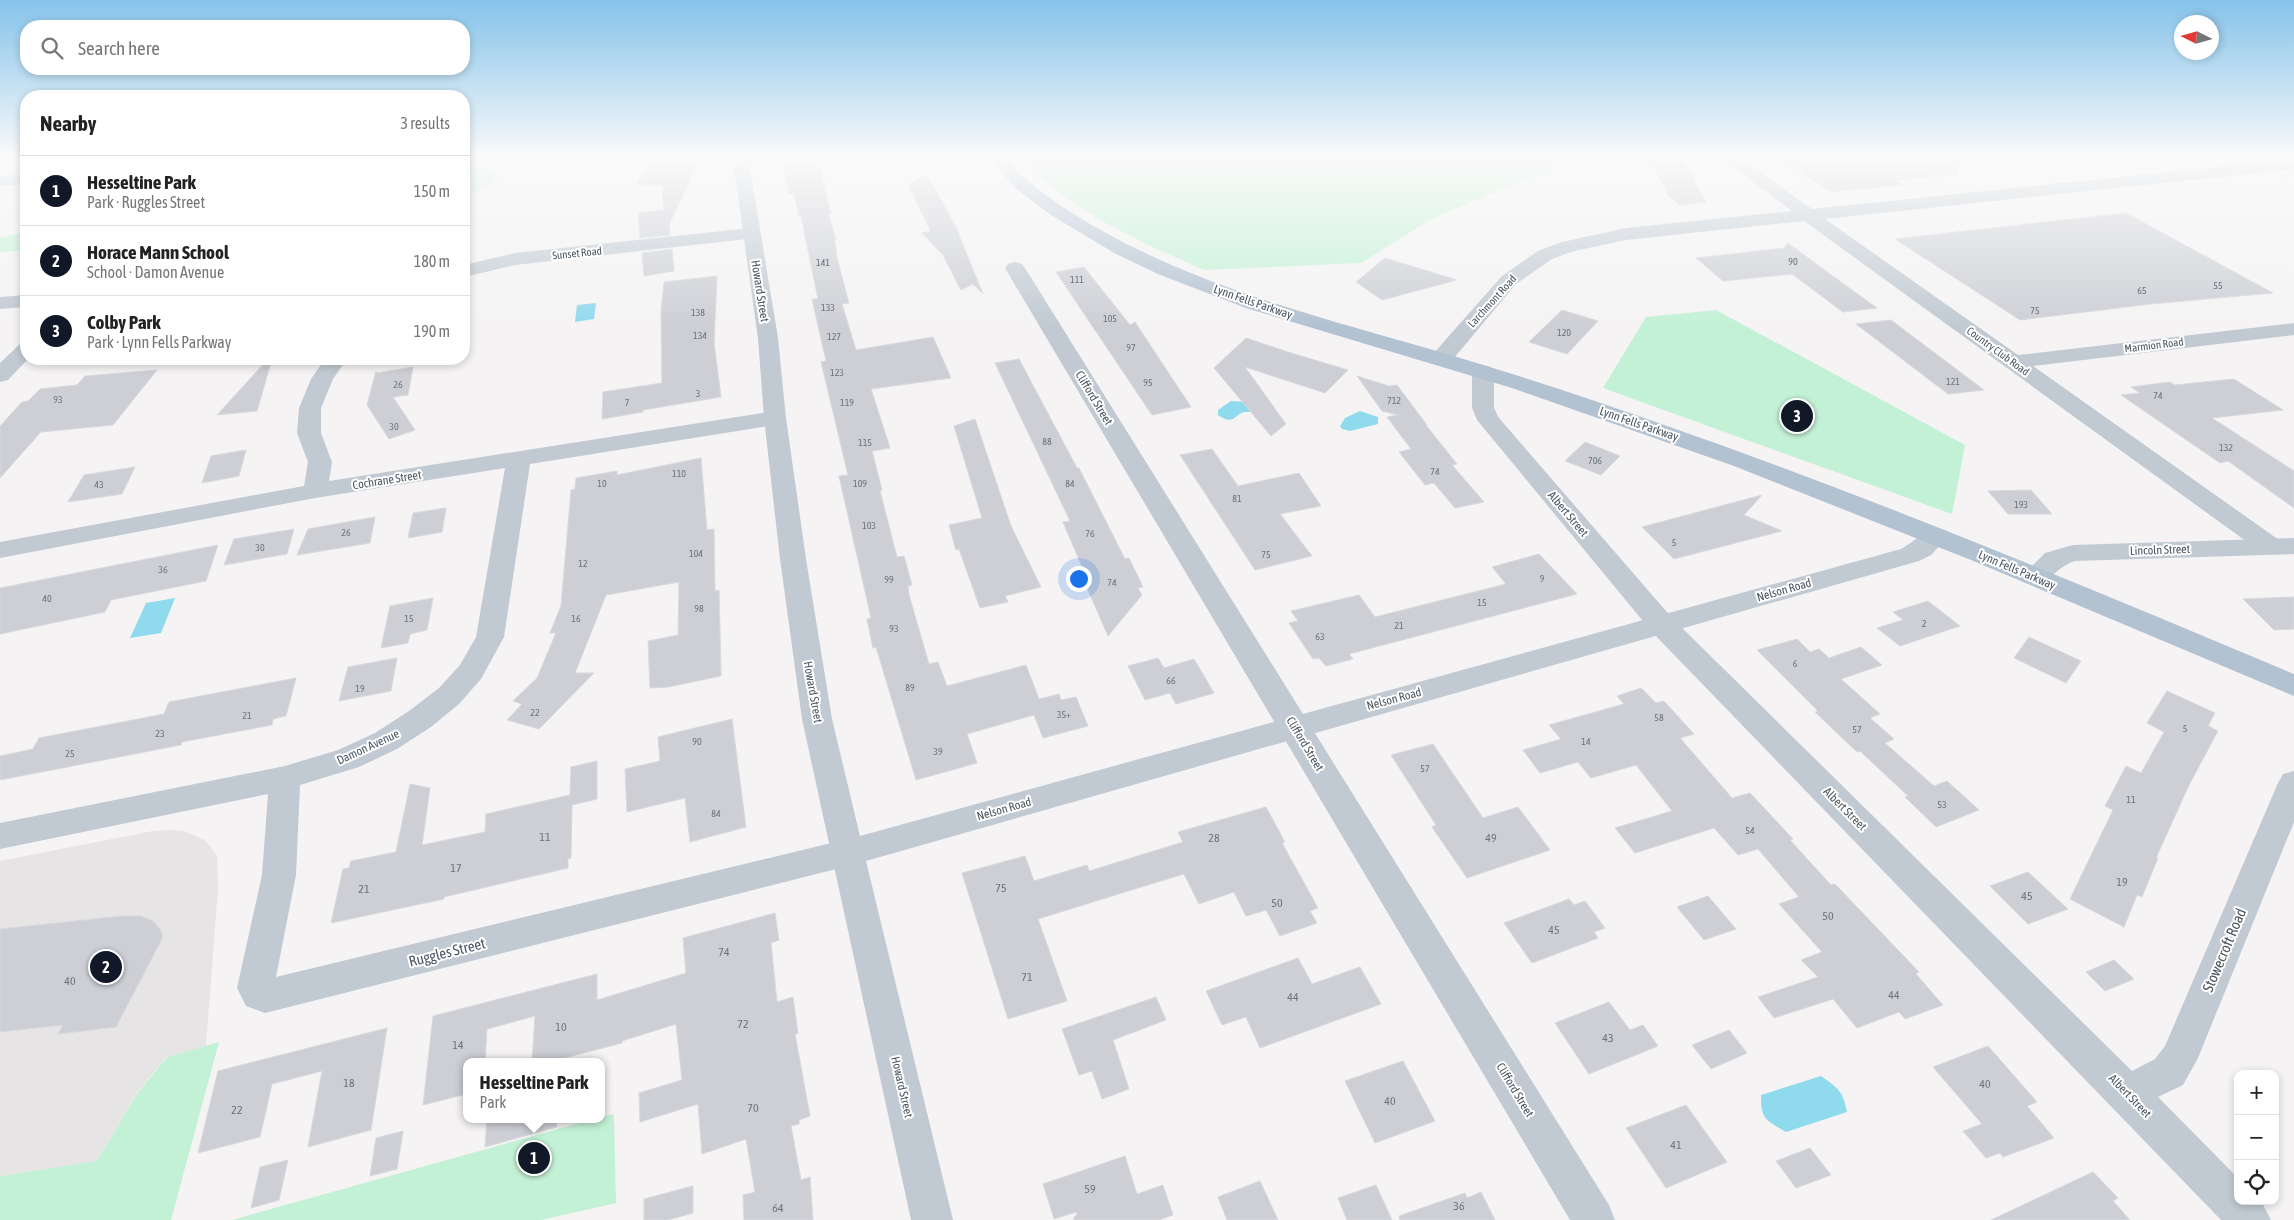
<!DOCTYPE html>
<html lang="en">
<head>
<meta charset="utf-8">
<style>
  :root { --surface:#fff; --page:#f2f2f2; --text:#222; --muted:#767676; --line:#e0e0e0; --accent:#111827 }
  body { margin:0; font-family:"Asap Condensed",sans-serif; background:var(--page); color:var(--text) }
  .controls { position:absolute; right:15px; bottom:15px; display:grid; overflow:hidden; border-radius:10px; box-shadow:0 2px 8px #0003 }
  .controls button { width:45px; height:45px; display:grid; place-items:center; padding:0; border:0; border-bottom:1px solid var(--line); background:var(--surface); color:var(--text); font:25px sans-serif }
  .compass { position:absolute; left:2174px; top:15px; width:45px; height:45px; border-radius:50%; background:var(--surface); box-shadow:0 2px 8px #0003; rotate:275deg }
  .you { position:absolute; left:1078px; top:578px; width:18px; height:18px; margin:-12px; border:4px solid #fff; border-radius:50%; background:#1a73e8; box-shadow:0 0 0 8px #1a73e833 }
  .badge { display:grid; place-items:center; width:32px; height:32px; border-radius:50%; background:var(--accent); color:#fff; font-size:16px; font-weight:700 }
  .pin { position:absolute; translate:-50% -50%; border:2px solid #fff; box-shadow:0 1px 5px #0006 }
  .popup { position:absolute; left:463px; top:1058px; width:142px; height:65px; box-sizing:border-box; display:grid; place-content:center; border-radius:10px; background:var(--surface); filter:drop-shadow(0 1px 4px #0005); font-size:16px; white-space:nowrap; color:var(--muted) }
  .popup b { font-size:19px; color:var(--text) }
  .popup::after { content:''; position:absolute; left:50%; top:100%; margin-left:-10px; border:10px solid transparent; border-top-color:var(--surface) }
  .list { margin:0; padding:0; list-style:none }
  h2 { display:flex; justify-content:space-between; align-items:center; height:65px; margin:0; padding:0 20px; font-size:21px }
  h2 small { font-size:16px; font-weight:400; color:var(--muted) }
  .list li { display:grid; grid-template-columns:32px 1fr auto; gap:15px; align-items:center; box-sizing:border-box; height:70px; padding:0 20px; border-top:1px solid var(--line) }
  .list b { display:block; font-size:19px; white-space:nowrap }
  .list p { margin:0; font-size:16px; white-space:nowrap; color:var(--muted) }
  .list em { font-size:16px; font-style:normal; color:var(--muted) }
  .icon { flex:none; width:28px; height:28px; fill:none; stroke:currentColor; stroke-width:2; stroke-linecap:round; stroke-linejoin:round }
  .map { position:relative; flex:none; width:2294px; height:1220px; overflow:hidden }
  .search { position:absolute; background:var(--surface); box-shadow:0 2px 8px #0003; left:20px; top:20px; width:450px; height:55px; display:flex; align-items:center; gap:12px; box-sizing:border-box; padding:0 18px; border-radius:20px; color:var(--muted); font-size:19px }
  .panel { position:absolute; background:var(--surface); box-shadow:0 2px 8px #0003; left:20px; top:90px; width:450px; height:275px; border-radius:20px }
  .map>svg:first-child { display:block }
  .education { fill:#e6e4e5 }
  .green { fill:#c3f1d5 }
  .water { fill:#90daee }
  .lines { fill:none; stroke-linecap:round; stroke-linejoin:round }
  .stream { stroke:#90daee; stroke-width:5.5 }
  .building { fill:#cdcfd5; stroke:#d7d9de }
  .minor { fill:#c1cad2; fill-rule:evenodd }
  .tertiary { fill:#c1cad2; fill-rule:evenodd }
  .primary { fill:#b3c2d1; fill-rule:evenodd }
  .labels { text-anchor:middle; dominant-baseline:central; stroke-width:4; stroke-linejoin:round; paint-order:stroke }
  .number-label { font-size:10px; fill:#6b747e }
  .far-street-label { font-size:11px; fill:#4a5661; stroke:#fff }
  .street-label { font-size:12px; fill:#4a5661; stroke:#fff }
  .near-number-label { font-size:12px; fill:#6b747e }
  .near-street-label { font-size:15px; fill:#4a5661; stroke:#fff }
</style>
</head>
<body>
<div class="map">
<svg width="2294" height="1220" viewBox="0 0 2294 1220">
  <rect width="100%" height="100%" fill="#f5f3f3"/>
  <path class="education" d="M169,830l14,1 22,9 12,16 1,33 -12,157 -40,11 -30,37 -39,67 -97,15v-315l153,-30z"/>
  <path class="green" d="M1018,156h566l-149,61 -74,46 -157,7 -58,-26 -42,-22 -38,-24 -33,-26z
    M464,158l34,17 -8,9 -26,13z
    M26,232v18l-26,2v-14z
    M1716,310l249,135 -13,69 -349,-126 43,-71z
    M219,1042l-48,178h-171v-44l97,-15 39,-66 31,-38z
    M614,1114l2,89 -75,17h-309l362,-101h8v-2z"/>
  <path class="water" d="M596,303l-2,16 -19,3 2,-17z
    M1231,401l19,1 3,10c-3,0 -6,0 -9,0 -10,3 -10,14 -26,3v-5z
    M1360,411l18,6v7l-28,7 -8,-2 -2,-3 5,-8z
    M175,598l-14,35 -31,5 16,-35z
    M1821,1076c17,12 22,15 26,36l-61,20c-21,-13 -25,-12 -25,-37z"/>
  <g class="lines">
    <path class="stream" d="M1036,158l6,-2"/>
  </g>
  <path class="building" d="M652,156h49l-32,69 1,10 -30,3 -2,-25 26,-3 -2,-25h-25z
    M782,156h31l1,8h5l12,50h-3l8,25h-2l3,15h-1l13,49 -7,1 14,46 77,-13 18,41 -80,11 19,59 -18,3 10,39 -2,1 17,66 7,-1 8,29 -4,1 1,9 20,69 9,-2 9,24 79,-21 13,34 20,-5 2,6 15,-3 12,29 -45,12 -9,-23 -67,19 10,29 -61,17 -40,-133 -3,1 -6,-29 4,-1 -32,-142 9,-1 -27,-113 5,-1 -14,-62h6l-17,-83h-2l-6,-23 -4,1z
    M1648,156h32l26,46 -26,3 -12,-10z
    M1767,156h190l1,18 -62,6 7,5 -73,7 -31,-22z
    M927,175l28,50 28,69 -10,-10 -12,6 -18,-35 -21,-22 9,-2 -23,-46z
    M2126,213l147,80 -122,11 -131,16 -125,-81z
    M1788,243l38,28 51,37 -34,4 -51,-38 -69,7 -27,-23 88,-10z
    M672,249l2,22 -30,5 -2,-23z
    M1385,258l72,22 -75,20 -26,-18z
    M1084,267l46,58 5,-3 56,85 -39,8 -96,-143z
    M717,276l-3,67 7,54 -78,13v2l-41,7 1,-27 59,-9 -1,-71 3,-30z
    M1562,310l36,11 -31,33 -38,-12z
    M1891,320l93,70 -36,4 -92,-70z
    M1246,338l42,14 60,18 -23,23 -80,-26 41,57 -15,12 -57,-68z
    M268,359h4l-15,52 -40,4z
    M1019,359l58,109h2l46,91 4,-1 14,29 -5,1 4,7 -34,41 -26,-60h4l-23,-54 7,-1 -75,-158z
    M413,367l-5,28 -15,2 22,33 -26,9 -22,-34 9,-34 1,2z
    M157,370l-44,55 -72,7 -41,46v-52l22,-24 6,-1 12,-12 37,-4 8,-9z
    M1357,376l32,10 8,-1 30,40 -2,-1 32,40 -5,1 32,37 -29,6 -21,-25 -9,2 -26,-33 12,-3 -24,-32 11,-2 -16,-4z
    M2234,379l49,31 -71,8 82,53v37l-66,-47 -8,2 -99,-68 19,-2 -9,-6 39,-5 5,3z
    M975,419l36,107 30,61 -36,9 3,6 -28,6 -21,-59 -3,1 -7,-25 33,-7 -28,-92z
    M1585,442l35,14 -19,19 -36,-14z
    M1212,449l26,37 61,-13 22,33 -41,8 32,42 -57,14 -75,-115z
    M246,450l-7,26 -37,7 9,-27z
    M701,458l6,72 7,-1 1,62 4,-1 2,86 -53,11 -18,1 -2,-47 30,-6 1,-53 -73,13 -31,78h19l-55,56 -32,-9 15,-16 -9,-3 24,-23 19,-45h-6l11,-27 10,-116 4,-1 1,-11 41,-7v4z
    M135,467l-13,27 -54,8 16,-27z
    M2031,490l21,24h-44l-20,-23z
    M1762,495l-18,20 38,16 -108,28 -32,-32z
    M446,508l-4,24 -34,6 5,-25z
    M375,517l-5,26 -73,12 11,-26z
    M294,529l-7,25 -63,11 10,-26z
    M218,545l-12,36 -95,19 -6,12 -105,22v-46z
    M1539,554l38,40 -228,60 4,5 -27,7 -7,-8 -6,1 -24,-36 9,-2 -7,-10 68,-16 16,22 131,-33 -14,-17z
    M2294,597v32l-20,1 -31,-31z
    M433,598l-6,32 -17,4 -2,9 -27,5 9,-42z
    M1928,601l32,25 -60,20 -23,-18 26,-8 -10,-8z
    M2029,637l52,24 -15,22 -52,-25z
    M1797,639l13,13 9,-3 10,9 32,-11 21,18 -41,14 39,35 -10,4 24,21 -9,4 49,43 13,-5 32,29 -43,17 -31,-30 3,-1 -48,-45 -3,1 -42,-40 3,-1 -61,-61z
    M397,658l-6,33 -52,10 9,-34z
    M1158,658l6,10 30,-9 20,34 -38,11 -6,-11 -25,7 -17,-34z
    M296,678l-10,38 -13,3 -1,6 -90,17 -1,3 -181,35v-24l33,-7 6,-11 125,-24 5,-12z
    M1641,688l15,15 8,-2 30,33 -14,4 52,60 18,-5 43,46 -3,1 30,33 11,12 4,-1 84,88 -3,2 27,31 -38,14 -6,-7 -42,16 -24,-29 -59,19 -16,-21 60,-20 -17,-17 21,-8 -43,-48 20,-7 -41,-48 -20,6 -24,-27 -79,25 -20,-25 57,-17 -36,-46 -45,13 -13,-16 -38,11 -17,-23 38,-11 -12,-14 75,-21 -7,-8z
    M2167,691l48,22 -7,13 10,5 -29,54 -33,73h2l-16,39 -5,-2 -13,32 -54,-28 43,-89 -8,-4 21,-40 15,7 23,-41 -17,-9z
    M732,719l14,108 -56,15 -5,-44 -58,14 -2,-43 35,-8 -2,-24z
    M1433,744l50,74 35,-11 32,43 -83,28 -35,-51 4,-2 -45,-70z
    M597,761v38l-25,6 -1,53 -3,1v9l-124,29v2l-113,24 12,-54 6,-1 2,-7 45,-9 14,-68 20,4 -8,57 63,-13 1,-18 84,-19 1,-28z
    M1266,807l19,35 -3,1 36,65 -8,3 7,12 -37,13 -14,-26 -20,6 -12,-24 -35,12 -15,-30 -46,14 -100,31 29,82 -59,18 -46,-146 63,-17 9,25 53,-16 2,6 94,-29 -5,-10z
    M2028,872l40,37 -40,15 -38,-38z
    M1708,896l28,33 -32,11 -27,-33z
    M1569,899l5,6 11,-4 20,27 -11,4 4,6 -66,25 -28,-40z
    M775,913l4,27 -8,3 6,59 16,-5 5,36 -3,1 15,82 -11,4v4l-8,2 10,54 9,-3 3,43h-69l-1,-25 12,-3 -9,-53 -44,15 -4,-50 -58,18 -1,-29 43,-13 -6,-56 -54,17v2l-73,19h-17l3,-46 -48,13 -2,33h-19v32l-43,11 10,-89 164,-42v26l89,-27 -3,-35z
    M122,916h19l12,5 7,8 3,8 -47,90 -58,7 5,-9 -63,7v-103z
    M1298,958l14,26 48,-17 21,37 -121,44 -14,-31 -24,8 -16,-34z
    M2114,960l20,19 -29,12 -19,-19z
    M1156,997l10,23 -53,20 16,49 -27,10 -10,-28 -13,4 -17,-46z
    M1609,1002l21,28 13,-5 15,21 -69,28 -34,-51z
    M387,1028l-16,102 -63,17 14,-76 -50,13 -12,53 -62,16 20,-82z
    M1729,1030l18,23 -36,16 -19,-24z
    M1988,1046l49,56 -10,4 27,32 -51,19 -3,-4 -14,5 -23,-27 19,-7 -49,-57z
    M1403,1061l32,60 -60,22 -30,-62z
    M1686,1105l41,57 -61,26 -40,-60z
    M487,1119h69l1,8 -72,20z
    M403,1131l-6,38 -27,7 6,-38z
    M1810,1148l21,27 -35,13 -20,-27z
    M1125,1156l12,38 26,-9 10,30 -14,5h-85v-3l3,-2 -1,-3 -22,7 -11,-35z
    M288,1160l-9,40 -28,8 9,-41z
    M2093,1172l25,26 -5,3 17,19h-139z
    M1260,1181l18,39h-51l-9,-23z
    M1376,1185l16,35h-45l-9,-22z
    M693,1186v27l-25,7h-24v-21z
    M1481,1192l14,28h-95l-1,-4 66,-23 2,5z"/>
  <g class="lines">
    <path class="minor" d="M1718,156h19l75,53 482,-50v10l-469,50 193,136 276,-32v12l-261,31 246,174 4,6 -4,6 -9,2 -9,-2 -457,-331 -178,19 -52,11 -22,8 -36,25 -67,80 -8,1 -8,-1 -3,-5 3,-5 69,-78 36,-25 24,-9 64,-14 166,-17z
      M26,174v10l-26,2v-10z
      M750,228l6,2 3,4 -3,4 -241,27 -51,12v-12l51,-12z
      M1015,262l7,2 3,4 584,937 6,15h-45l-565,-952 3,-4z
      M26,295v12l-26,2v-12z
      M26,343v16h2l-20,21 -8,2v-19l19,-18z
      M325,359h22l-14,20 -12,29v25l11,29 -3,19 446,-70 8,2 3,5 -3,5 -8,2 -245,39 -26,173 -23,42 -22,25 -28,23 -34,22 -38,18 -59,18 -4,90 -20,102 572,-138 12,4 5,10 -5,10 -595,150 -19,-7 -9,-18 25,-113 6,-81 -268,55v-26l285,-57 53,-16 37,-17 34,-22 30,-23 21,-23 16,-28 29,-169 -190,30 -315,60v-16l304,-56 4,-24 -11,-29 2,-25 12,-29z
      M1483,365l8,2 3,5v36l5,10 173,200 460,453 23,-12 10,-13 113,-263 5,-9 11,-3v51l-96,236 -15,27 -25,12 80,81v23h23l10,19h-50l-569,-588 -175,-212 -5,-12v-36l3,-5z"/>
    <path class="tertiary" d="M735,156h16l-1,12 28,170 8,80 20,141 26,160 28,117 1041,-287c16,-8 25,-24 44,-19l4,6 -18,19 -12,6 -1053,300 87,359h-42l-109,-501 -22,-160 -16,-141 -6,-80 -24,-170z
      M2294,538v16l-219,7c-23,7 -26,29 -50,22l-4,-6 24,-24 28,-8z"/>
    <path class="primary" d="M986,156h17c28,32 64,55 101,76 107,59 226,88 343,122 74,22 147,46 220,72 212,74 420,161 627,248v22l-323,-136 -237,-94 -222,-78 -266,-80 -88,-34 -42,-20 -65,-39 -33,-25z"/>
  </g>
  <linearGradient id="sky" x2="0" y2="1"><stop stop-color="#85c3ea"/><stop offset="0.48" stop-color="#fafafa"/><stop offset="1" stop-color="#fafafa" stop-opacity="0"/></linearGradient>
  <rect width="2294" height="327" fill="url(#sky)"/>
  <g class="labels">
    <g class="number-label">
      <text x="1793" y="261">90</text>
      <text x="823" y="262">141</text>
      <text x="1077" y="279">111</text>
      <text x="2218" y="285">55</text>
      <text x="2142" y="290">65</text>
      <text x="828" y="307">133</text>
      <text x="2035" y="310">75</text>
      <text x="698" y="312">138</text>
      <text x="1110" y="318">105</text>
      <text x="1564" y="332">120</text>
      <text x="700" y="335">134</text>
      <text x="834" y="336">127</text>
      <text x="1131" y="347">97</text>
      <text x="837" y="372">123</text>
      <text x="1953" y="381">121</text>
      <text x="1148" y="382">95</text>
      <text x="398" y="384">26</text>
      <text x="698" y="393">3</text>
      <text x="2158" y="395">74</text>
      <text x="58" y="399">93</text>
      <text x="1394" y="400">712</text>
      <text x="627" y="402">7</text>
      <text x="847" y="402">119</text>
      <text x="394" y="426">30</text>
      <text x="1047" y="441">88</text>
      <text x="865" y="442">115</text>
      <text x="2226" y="447">132</text>
      <text x="1595" y="460">706</text>
      <text x="1435" y="471">74</text>
      <text x="679" y="473">110</text>
      <text x="602" y="483">10</text>
      <text x="860" y="483">109</text>
      <text x="1070" y="483">84</text>
      <text x="99" y="484">43</text>
      <text x="1237" y="498">81</text>
      <text x="2021" y="504">193</text>
      <text x="869" y="525">103</text>
      <text x="346" y="532">26</text>
      <text x="1090" y="533">76</text>
      <text x="1674" y="542">5</text>
      <text x="260" y="547">30</text>
      <text x="696" y="553">104</text>
      <text x="1266" y="554">75</text>
      <text x="583" y="563">12</text>
      <text x="163" y="569">36</text>
      <text x="1542" y="578">9</text>
      <text x="889" y="579">99</text>
      <text x="1112" y="582">74</text>
      <text x="47" y="598">40</text>
      <text x="1482" y="602">15</text>
      <text x="699" y="608">98</text>
      <text x="409" y="618">15</text>
      <text x="576" y="618">16</text>
      <text x="1924" y="623">2</text>
      <text x="1399" y="625">21</text>
      <text x="894" y="628">93</text>
      <text x="1320" y="636">63</text>
      <text x="1795" y="663">6</text>
      <text x="1171" y="680">66</text>
      <text x="910" y="687">89</text>
      <text x="360" y="688">19</text>
      <text x="535" y="712">22</text>
      <text x="1064" y="714">35+</text>
      <text x="247" y="715">21</text>
      <text x="1659" y="717">58</text>
      <text x="2185" y="728">5</text>
      <text x="1857" y="729">57</text>
      <text x="160" y="733">23</text>
      <text x="697" y="741">90</text>
      <text x="1586" y="741">14</text>
      <text x="938" y="751">39</text>
      <text x="70" y="753">25</text>
      <text x="1425" y="768">57</text>
      <text x="2131" y="799">11</text>
      <text x="1942" y="804">53</text>
      <text x="716" y="813">84</text>
      <text x="1750" y="830">54</text>
    </g>
    <g class="far-street-label">
      <text transform="translate(577 253) rotate(-6)">Sunset Road</text>
      <text transform="translate(1492 301) rotate(-48)">Larchmont Road</text>
      <text transform="translate(2154 345) rotate(-7)">Marmion Road</text>
      <text transform="translate(1998 351) rotate(36)">Country Club Road</text>
    </g>
    <g class="street-label">
      <text transform="translate(760 291) rotate(81)">Howard Street</text>
      <text transform="translate(1253 302) rotate(19)">Lynn Fells Parkway</text>
      <text transform="translate(1094 398) rotate(59)">Clifford Street</text>
      <text transform="translate(1639 424) rotate(19)">Lynn Fells Parkway</text>
      <text transform="translate(387 480) rotate(-9)">Cochrane Street</text>
      <text transform="translate(1568 514) rotate(50)">Albert Street</text>
      <text transform="translate(2160 550) rotate(-2)">Lincoln Street</text>
      <text transform="translate(2017 570) rotate(23)">Lynn Fells Parkway</text>
      <text transform="translate(1784 590) rotate(-16)">Nelson Road</text>
      <text transform="translate(813 692) rotate(80)">Howard Street</text>
      <text transform="translate(1394 699) rotate(-15)">Nelson Road</text>
      <text transform="translate(1305 744) rotate(59)">Clifford Street</text>
      <text transform="translate(368 747) rotate(-25)">Damon Avenue</text>
      <text transform="translate(1004 809) rotate(-16)">Nelson Road</text>
      <text transform="translate(1845 809) rotate(45)">Albert Street</text>
      <text transform="translate(902 1087) rotate(77)">Howard Street</text>
      <text transform="translate(1515 1090) rotate(59)">Clifford Street</text>
      <text transform="translate(2130 1096) rotate(46)">Albert Street</text>
    </g>
    <g class="near-number-label">
      <text x="545" y="837">11</text>
      <text x="1214" y="838">28</text>
      <text x="1491" y="838">49</text>
      <text x="456" y="868">17</text>
      <text x="2122" y="882">19</text>
      <text x="1001" y="888">75</text>
      <text x="364" y="889">21</text>
      <text x="2027" y="896">45</text>
      <text x="1277" y="903">50</text>
      <text x="1828" y="916">50</text>
      <text x="1554" y="930">45</text>
      <text x="724" y="952">74</text>
      <text x="1027" y="977">71</text>
      <text x="70" y="981">40</text>
      <text x="1894" y="995">44</text>
      <text x="1293" y="997">44</text>
      <text x="743" y="1024">72</text>
      <text x="561" y="1027">10</text>
      <text x="1608" y="1038">43</text>
      <text x="458" y="1045">14</text>
      <text x="349" y="1083">18</text>
      <text x="1985" y="1084">40</text>
      <text x="1390" y="1101">40</text>
      <text x="753" y="1108">70</text>
      <text x="237" y="1110">22</text>
      <text x="1676" y="1145">41</text>
      <text x="1090" y="1189">59</text>
      <text x="1459" y="1206">36</text>
      <text x="778" y="1208">64</text>
    </g>
    <g class="near-street-label">
      <text transform="translate(2224 950) rotate(-67)">Stowecroft Road</text>
      <text transform="translate(447 952) rotate(-14)">Ruggles Street</text>
    </g>
  </g>
</svg>
<div class="controls">
<button>+</button>
<button>−</button>
<button><svg class="icon" aria-label="locate" viewBox="0 0 24 24"><circle cx="12" cy="12" r="6"/><path d="M12 2v4M12 18v4M2 12h4M18 12h4"/></svg></button>
</div>
<svg class="compass" viewBox="-18 -18 36 36"><path d="M0-13l5 13h-10z" fill="#e53935"/><path d="M0 13l5-13h-10z" fill="#767676"/></svg>
<div class="you"></div>
<div class="pin badge" style="left:534px;top:1158px">1</div>
<div class="popup"><b>Hesseltine Park</b>Park</div>
<div class="pin badge" style="left:106px;top:967px">2</div>
<div class="pin badge" style="left:1797px;top:416px">3</div>
<div class="search"><svg class="icon" aria-label="search" viewBox="0 0 24 24"><circle cx="10" cy="10" r="6"/><path d="M15 15l6 6"/></svg>Search here</div>
<section class="panel">
<h2>Nearby<small>3 results</small></h2>
<ul class="list">
<li><span class="badge">1</span><div><b>Hesseltine Park</b><p>Park · Ruggles Street</p></div><em>150 m</em></li>
<li><span class="badge">2</span><div><b>Horace Mann School</b><p>School · Damon Avenue</p></div><em>180 m</em></li>
<li><span class="badge">3</span><div><b>Colby Park</b><p>Park · Lynn Fells Parkway</p></div><em>190 m</em></li>
</ul>
</section>
</div>
</body>
</html>
